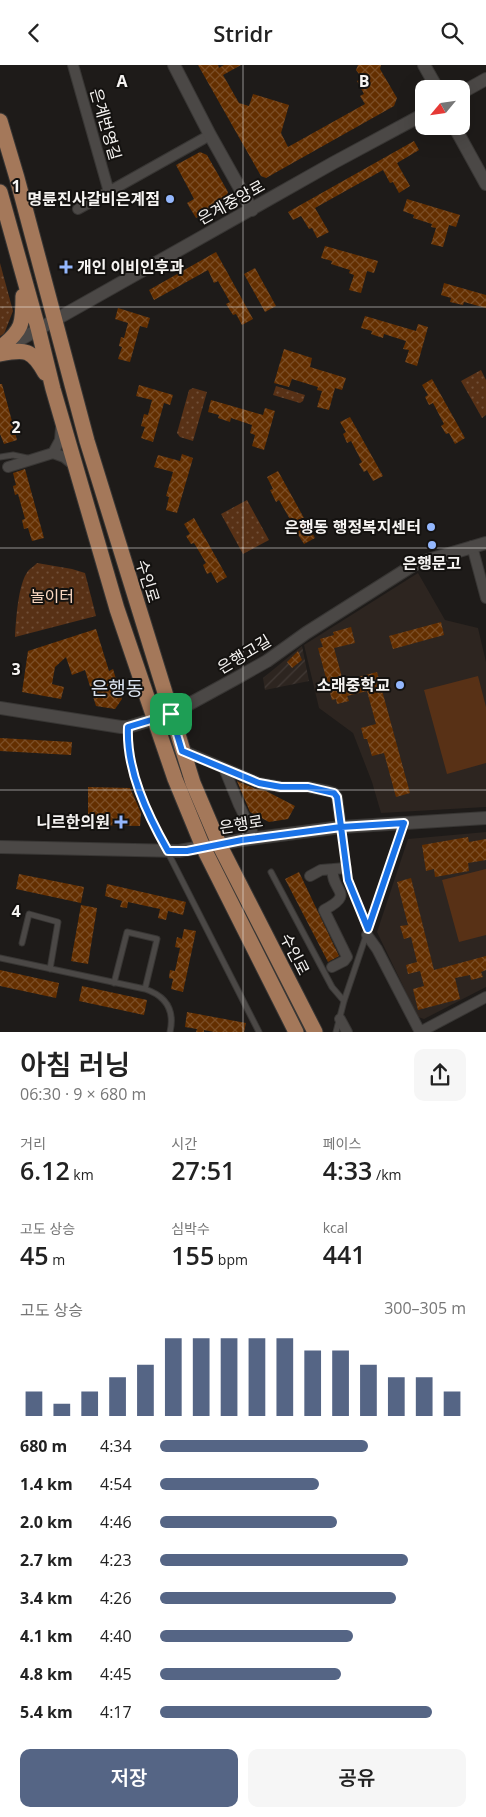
<!DOCTYPE html>
<html lang="ko">
<meta charset="utf-8">
<style>
:root{--surface:#fff;--page:#f6f6f6;--text:#222;--muted:#767676;--accent:#556585}
body{margin:0;font-family:"Open Sans","Noto Sans KR",sans-serif;background:var(--page);color:var(--text);height:100vh;display:flex;flex-direction:column;font-size:19px;white-space:nowrap}
*{box-sizing:border-box;margin:0}
p{font-size:16px;color:var(--muted)}
.icon{flex:none;width:28px;height:28px;fill:none;stroke:currentColor;stroke-width:2;stroke-linecap:round;stroke-linejoin:round}
.map{position:relative;height:967px;overflow:hidden}
.sheet{display:flex;flex-direction:column;background:var(--surface);flex:1}
.sheet>*{flex:none}
.needle{width:32px;rotate:241deg}
.tools{position:absolute;left:415px;top:15px;display:grid;gap:10px}
.tools a{display:grid;place-items:center;width:55px;height:55px;border-radius:10px;background:var(--surface);box-shadow:0 5px 20px #0002;font-size:25px}
.pin{position:absolute;display:grid;place-items:center;width:42px;height:42px;color:#fff;margin:-21px;border-radius:10px;box-shadow:0 2px 8px #0006}
.round{display:grid;place-items:center;flex:none;width:52px;height:52px;border-radius:10px;background:var(--page)}
.head{display:flex;align-items:center;justify-content:space-between;height:85px;padding:0 20px}
h1{font-size:28px;font-weight:600;line-height:38px}
.stats{display:grid;grid-template-columns:repeat(3,1fr);gap:8px;height:85px;padding:5px 20px}
.stats div{display:grid;align-content:center}
.stats b{font-size:25px;font-weight:600}
.stats small{font-size:14px;font-weight:400}
.stats p{font-size:14px}
.chart{height:140px;padding:10px 20px}
.chart p{display:flex;justify-content:space-between}
.chart svg{width:100%;height:90px;margin-top:5px;stroke:var(--accent);stroke-width:6}
.action{display:flex;gap:10px;margin-top:auto;padding:10px 20px}
.action a{flex:1;height:58px;border-radius:10px;background:var(--accent);color:#fff;font-size:20px;font-weight:600;line-height:58px;text-align:center}
.action a+a{background:var(--page);color:var(--text)}
ul{padding:0 20px;list-style:none;font-size:16px}
li{display:grid;grid-template-columns:80px 60px 1fr;align-items:center;height:38px}
li i{height:12px;border-radius:6px;background:var(--accent)}
header{display:flex;justify-content:space-between;align-items:center;height:65px;padding:0 20px;background:var(--surface);font-size:22px;font-weight:600}
.map>svg:first-child{display:block}
.built{fill:#2d2520}
.industrial{fill:url(#industrial-furrows)}
.green{fill:#583116}
.park{fill:url(#park-dots)}
.building{fill:url(#building-cross-hatch)}
.lines{fill:none;stroke-linecap:round;stroke-linejoin:round}
.service-casing{stroke:#383634;stroke-width:7}
.minor-casing{stroke:#383634;stroke-width:12}
.tertiary-casing{stroke:#383634;stroke-width:14}
.primary-casing{stroke:#383634;stroke-width:17}
.service{stroke:#4b4846;stroke-width:5}
.minor{stroke:#4b4846;stroke-width:10}
.tertiary{stroke:#4b4846;stroke-width:12}
.primary{stroke:#a4785a;stroke-width:15}
.route-casing{stroke:#fff;stroke-width:10}
.route{stroke:#1a73e8;stroke-width:6}
.grid{fill:none;stroke:#f6f4f2;stroke-width:1;stroke-opacity:0.55}
.poi-dot{fill:#94b7fd;stroke:#141210;stroke-width:2}
.labels{text-anchor:middle;stroke-width:4;stroke-linejoin:round;paint-order:stroke}
.street-label{font-size:16px;fill:#f6f4f2;stroke:#141210}
.poi-label{font-size:16px;font-weight:bold;fill:#f6f4f2;stroke:#141210;text-anchor:end}
.park-label{font-size:16px;fill:#fad7c1;stroke:#141210}
.quarter-label{font-size:19px;fill:#dde5f2;stroke:#141210}
.grid-label{font-size:16px;text-anchor:middle;font-weight:bold;fill:#f6f4f2;stroke:#141210;stroke-width:4;stroke-linejoin:round;paint-order:stroke}
</style>
<header><svg class="icon" aria-label="back" viewBox="0 0 24 24"><path d="M15 5l-7 7 7 7"/></svg>Stridr<svg class="icon" aria-label="search" viewBox="0 0 24 24"><circle cx="10" cy="10" r="6"/><path d="M15 15l6 6"/></svg></header>
<div class="map">
<svg width="486" height="967" viewBox="0 0 486 967">
<defs>
<pattern id="industrial-furrows" width="10" height="10" patternUnits="userSpaceOnUse" patternTransform="scale(1.25)"><rect width="10" height="10" fill="#2d2520"/><path d="M-1 1l2-2M0 10L10 0M9 11l2-2" fill="none" stroke="#423a36"/></pattern>
<pattern id="park-dots" width="8" height="8" patternUnits="userSpaceOnUse" patternTransform="scale(1.25)"><rect width="8" height="8" fill="#583116"/><path d="M2 2h.1M6 6h.1" fill="none" stroke="#714f38" stroke-width="1.8" stroke-linecap="round"/></pattern>
<pattern id="building-cross-hatch" width="8" height="8" patternUnits="userSpaceOnUse" patternTransform="scale(1.25)"><rect width="8" height="8" fill="#642f00"/><path d="M0 0l8 8M0 8l8-8" fill="none" stroke="#7b4e26"/></pattern>
</defs>
<rect width="100%" height="100%" fill="#1e1b19"/>
<!-- built -->
<path class="built" d="M418 508 445 555 478 563 486 597V742L381 748 372 717 353 668 319 643 304 580Z
M486 767V922L424 954 418 952 377 867 408 774Z"/>
<!-- industrial -->
<path class="industrial" d="M302 581 309 616 265 625 263 613Z"/>
<!-- green -->
<path class="green" d="M478 611 486 642V698L447 709 424 625Z
M486 804V870L459 877 442 815Z"/>
<!-- park -->
<path class="park" d="M0 198 13 246 4 269 0 271Z
M481 305 486 315V350L482 353 461 316Z
M276 321 305 330 303 336 300 338 273 330Z
M193 323 207 327 193 376 180 372 177 368 189 325Z
M247 435 269 475 243 489 221 449Z
M37 498 72 504 85 508 96 551 15 572C16 555 18 519 28 506 30 503 35 501 37 498Z"/>
<!-- building -->
<path class="building" d="M198 0H218L219 3 224 0H241L223 10 239 38 249 41 253 29 289 40 281 68 288 82 365 39 360 31 364 29 357 16 362 13 356 5 358 0H381L380 4 397 33 394 41 266 113 261 111Z
M414 76 419 85 397 98 410 121 399 128 393 117 390 118 383 105 315 143 329 167 317 173 312 163 309 164 301 151 293 155 288 147Z
M200 87 207 90 228 127 224 137 196 153 187 138 194 134 176 100Z
M407 134 460 150 456 162 449 160 443 182 431 179 436 163 431 162 432 159 413 153 414 150 403 146Z
M325 181 378 196 374 208 367 206 361 228 349 225 354 210 349 208 350 205 331 199 332 196 321 193Z
M216 187 253 254 242 260 236 249 233 250 226 239 230 237 218 216 214 218 208 205 154 235 149 225Z
M255 203 276 241 265 247 244 209Z
M444 218 486 230V243L464 237 463 240 450 237 451 233 441 230Z
M118 243 150 253 147 263 140 261 130 297 118 294 122 282 119 281 121 272 124 273 128 258 115 254Z
M365 251 416 266 418 259 428 262 417 301 405 297 409 285 403 284 406 276 384 269 383 273 371 269 372 266 361 263Z
M284 284 312 293 310 302 346 313 342 325 335 323 329 345 317 342 322 326 317 325 318 322 292 314 289 322 274 318Z
M432 314 465 373 455 379 449 368 446 369 441 361 444 359 433 338 429 340 425 332 428 330 422 320Z
M0 319H2L17 375 4 379 0 369Z
M139 320 173 330 170 340 164 338 153 377 141 373 145 362 141 361 144 349 148 350 152 335 136 331Z
M211 335 263 350 265 343 275 346 264 385 252 381 255 370 250 368 252 360 231 353 230 357 218 353 219 350 208 347Z
M350 352 383 411 373 416 367 405 364 407 359 399 362 397 351 376 347 378 343 369 346 367 340 357Z
M182 389 193 393 177 448 166 445 169 432 166 431 173 407 154 402 158 390 180 396Z
M25 404 44 473 32 476 28 463 24 464 22 455 25 454 18 429 15 430 13 421 16 420 13 408Z
M278 406 315 473 304 479 297 468 294 470 288 458 291 456 279 435 276 437 270 425 273 424 267 412Z
M194 453 227 512 217 518 211 507 207 509 203 500 206 498 194 478 191 479 186 471 190 469 184 459Z
M441 557 444 570 393 584 389 571Z
M351 562 355 578 334 583 343 616 377 607 410 728 396 732 384 688 372 691 367 674H364L361 663 376 659 367 626 347 631 349 636 337 639 336 634 332 635 318 583 323 582 320 574 334 570 333 567Z
M96 564 109 606 113 604 122 634 115 644 96 641 85 605 72 610 66 592 55 602 52 619 64 622 61 634 22 627 28 586Z
M298 586 302 595 292 603 287 597Z
M0 673 72 677 71 690 0 686Z
M237 716 256 724 266 726 295 741 288 754 269 757 250 747Z
M88 722 130 723 141 748 140 761 88 760Z
M468 772 469 777 486 774V795L468 798 469 806 435 812 434 804 426 806 422 780Z
M299 807 339 891 328 897 285 814Z
M19 809 84 822 81 838 16 824Z
M411 813 434 905 486 891V905L481 907 483 912 471 915 470 910 455 913 460 934 418 945 413 924 424 921 420 906 408 909 406 900 417 897 411 872 404 874 400 861 408 860 397 817Z
M107 819 186 837 183 850 168 846 166 855 158 853 160 844 128 837 127 843 120 842 122 836 105 831Z
M81 840 97 843 88 899 71 896Z
M184 864 196 866 183 927 171 924 173 914 169 913 170 905 175 906 180 883 175 882 177 872 182 874Z
M0 905 59 918 56 933 0 921Z
M82 921 147 935 144 950 79 936Z
M187 947 246 958 244 967H214L204 965V967H196L197 964 185 962Z"/>
<g class="lines">
<!-- service casing -->
<g class="service-casing">
<path id="service" d="M0 392 13 390 27 393
M128 662C126 699 143 733 157 766L259 967
M341 762 348 815 368 864
M271 807 332 922 344 936
M22 878 29 849 58 857 50 904
M0 893 145 924C166 931 175 945 170 967
M114 918 127 867 157 874 145 924
M336 967 344 936 404 758"/>
</g>
<!-- minor casing -->
<g class="minor-casing">
<path id="minor" d="M73 0 109 127
M78 144 210 70
M53 388 60 375 61 363
M8 402 53 388 64 392 75 401
M472 481 486 533
M182 685 259 718 281 722H308L328 726 334 728 337 732 341 762
M224 703 239 740 255 773
M310 811 321 805 346 803
M367 870 377 884 420 967 486 932
M332 902 344 896 347 892 324 845C357 828 330 826 333 804
M340 954 347 967"/>
</g>
<!-- tertiary casing -->
<g class="tertiary-casing">
<path id="tertiary" d="M174 0 210 70 252 145
M424 0 437 23
M461 28 486 14
M454 61 486 119
M7 282 333 98 424 49
M0 643 121 662H128L171 649 235 614 267 596 306 568 415 499 486 478
M0 782 179 786 242 775 341 762 486 753"/>
</g>
<!-- primary casing -->
<g class="primary-casing">
<path id="primary" d="M0 56 17 113 87 376 193 718 219 779 315 967
M0 127 38 263 53 324 117 544 175 714 203 782 296 967
M0 283C23 265 23 258 23 231
M0 289C25 284 32 284 45 308"/>
</g>
<!-- service -->
<use href="#service" class="service"/>
<!-- minor -->
<use href="#minor" class="minor"/>
<!-- tertiary -->
<use href="#tertiary" class="tertiary"/>
<!-- primary -->
<use href="#primary" class="primary"/>
</g>
<g class="lines">
<!-- route casing -->
<g class="route-casing">
<path id="route" d="M171 649 128 662C126 705 147 749 168 786H187L242 775 341 762 348 815 368 864 404 758 341 762 337 732 334 728 308 722H281L259 718 182 686 171 649"/>
</g>
<!-- route -->
<use href="#route" class="route"/>
</g>
<!-- grid -->
<path class="grid" d="M243 0V967M0 242H486M0 483H486M0 725H486"/>
<!-- markers -->
<g class="poi-dot">
<circle cx="170" cy="134" r="5"/>
<path d="M63.5 194.5h5v5h5v5h-5v5h-5v-5h-5v-5h5z"/>
<circle cx="431" cy="462" r="5"/>
<circle cx="432" cy="480" r="5"/>
<circle cx="400" cy="620" r="5"/>
<path d="M118.5 749.5h5v5h5v5h-5v5h-5v-5h-5v-5h5z"/>
</g>
<g class="labels">
<!-- street labels -->
<g class="street-label">
<text transform="translate(106 59) rotate(74)" y="6">은계번영길</text>
<text transform="translate(231 137) rotate(-29)" y="6">은계중앙로</text>
<text transform="translate(148 516) rotate(73)" y="6">수인로</text>
<text transform="translate(244 589) rotate(-31)" y="6">은행고길</text>
<text transform="translate(241 759) rotate(-9)" y="6">은행로</text>
<text transform="translate(295 889) rotate(63)" y="6">수인로</text>
</g>
<!-- poi labels -->
<g class="poi-label">
<text x="160" y="140">명륜진사갈비은계점</text>
<text x="77" y="208" text-anchor="start">개인 이비인후과</text>
<text x="421" y="468">은행동 행정복지센터</text>
<text x="432" y="504" text-anchor="middle">은행문고</text>
<text x="390" y="626">소래중학교</text>
<text x="110" y="763">니르한의원</text>
</g>
<!-- park labels -->
<g class="park-label">
<text x="52" y="537">놀이터</text>
</g>
<!-- quarter labels -->
<g class="quarter-label">
<text x="117" y="630">은행동</text>
</g>
</g>
<g class="grid-label">
<text x="122" y="22">A</text>
<text x="364" y="22">B</text>
<text x="16" y="127">1</text>
<text x="16" y="368">2</text>
<text x="16" y="610">3</text>
<text x="16" y="852">4</text>
</g>
</svg>
<div class="tools">
<a><svg class="needle" viewBox="-14 -14 28 28"><path d="M0-13l5 13h-10z" fill="#e53935"/><path d="M0 13l5-13h-10z" fill="#767676"/></svg></a>
</div>
<div class="pin" style="left:171px;top:649px;background:#1e9e55"><svg class="icon" aria-label="arrive" viewBox="0 0 24 24"><path d="M6 21V4h12l-3 4 3 4H6"/></svg></div>
</div>
<section class="sheet">
<div class="head"><div><h1>아침 러닝</h1><p>06:30 · 9 × 680 m</p></div><a class="round"><svg class="icon" aria-label="share" viewBox="0 0 24 24"><path d="M12 15V3M7 8l5-5 5 5M5 13v7h14v-7"/></svg></a></div>
<div class="stats">
<div><p>거리</p><b>6.12<small> km</small></b></div>
<div><p>시간</p><b>27:51</b></div>
<div><p>페이스</p><b>4:33<small> /km</small></b></div>
</div>
<div class="stats">
<div><p>고도 상승</p><b>45<small> m</small></b></div>
<div><p>심박수</p><b>155<small> bpm</small></b></div>
<div><p>kcal</p><b>441</b></div>
</div>
<div class="chart"><p><span>고도 상승</span>300–305 m</p>
<svg viewBox="0 0 160 44" preserveAspectRatio="none"><path d="M5 44V32M15 44V38M25 44V32M35 44V25M45 44V19M55 44V6M65 44V6M75 44V6M85 44V6M95 44V6M105 44V12M115 44V12M125 44V19M135 44V25M145 44V25M155 44V32"/></svg>
</div>
<ul>
<li><b>680 m</b>4:34<i style="width:68%"></i></li>
<li><b>1.4 km</b>4:54<i style="width:52%"></i></li>
<li><b>2.0 km</b>4:46<i style="width:58%"></i></li>
<li><b>2.7 km</b>4:23<i style="width:81%"></i></li>
<li><b>3.4 km</b>4:26<i style="width:77%"></i></li>
<li><b>4.1 km</b>4:40<i style="width:63%"></i></li>
<li><b>4.8 km</b>4:45<i style="width:59%"></i></li>
<li><b>5.4 km</b>4:17<i style="width:89%"></i></li>
</ul>
<div class="action"><a>저장</a><a>공유</a></div>
</section>
